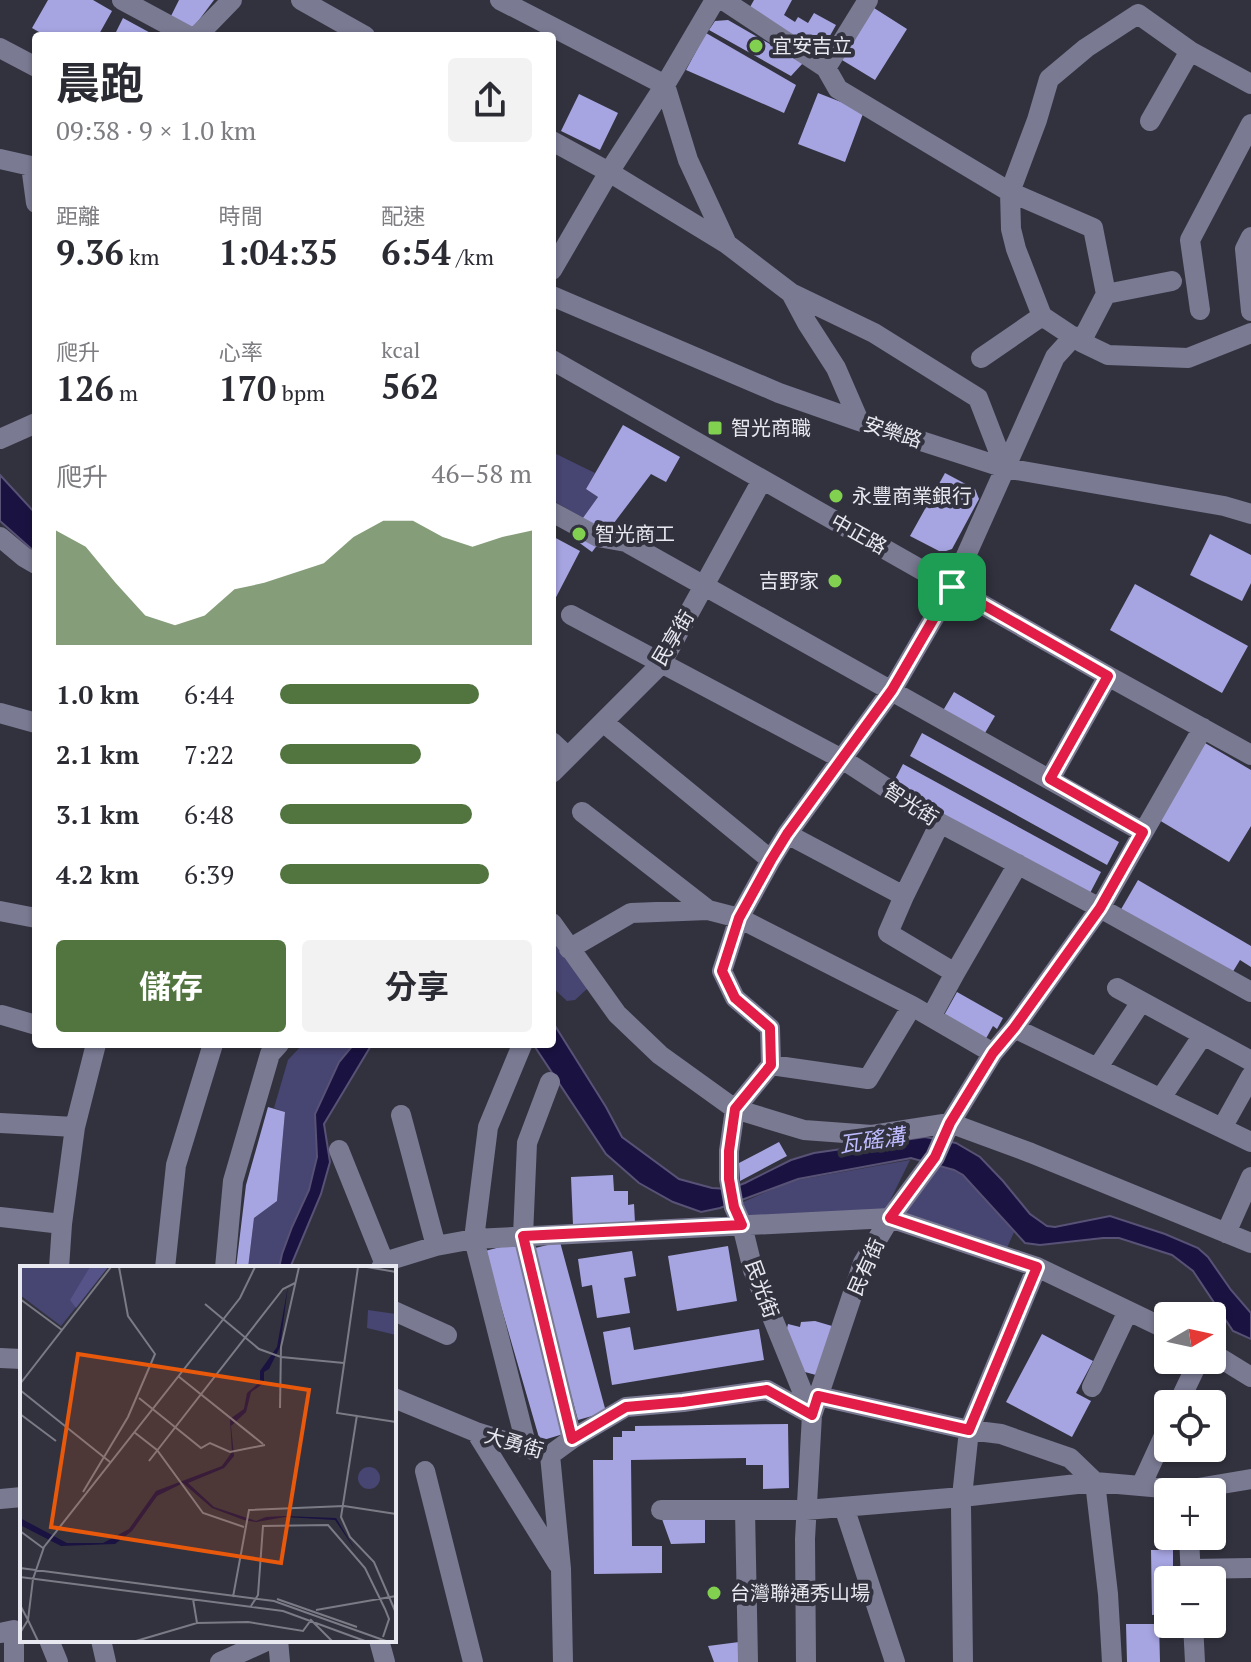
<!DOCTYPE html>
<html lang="zh-TW">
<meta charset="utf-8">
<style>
:root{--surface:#fff;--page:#f2f2f3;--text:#2b2b33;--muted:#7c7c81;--accent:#527540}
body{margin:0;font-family:"PT Serif","Noto Sans TC",serif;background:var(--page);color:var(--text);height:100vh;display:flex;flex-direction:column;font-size:30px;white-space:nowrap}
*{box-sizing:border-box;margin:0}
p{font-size:26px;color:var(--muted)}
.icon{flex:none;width:44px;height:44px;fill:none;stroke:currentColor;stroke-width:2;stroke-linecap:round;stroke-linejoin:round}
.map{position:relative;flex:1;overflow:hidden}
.details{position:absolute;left:32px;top:32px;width:524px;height:1016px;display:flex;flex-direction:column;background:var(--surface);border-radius:8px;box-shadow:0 2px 6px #0004}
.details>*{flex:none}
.needle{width:52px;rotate:81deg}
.controls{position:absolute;left:1154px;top:1302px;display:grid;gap:16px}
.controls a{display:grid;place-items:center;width:72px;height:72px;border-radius:8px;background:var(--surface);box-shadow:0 2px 6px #0004;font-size:40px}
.pin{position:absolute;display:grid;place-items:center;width:68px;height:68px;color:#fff;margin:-34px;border-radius:16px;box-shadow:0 4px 12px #0006}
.round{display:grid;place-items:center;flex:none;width:84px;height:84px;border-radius:8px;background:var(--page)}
.head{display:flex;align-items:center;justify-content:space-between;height:136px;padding:0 24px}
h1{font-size:44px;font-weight:700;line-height:60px}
.stats{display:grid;grid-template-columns:repeat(3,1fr);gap:12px;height:136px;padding:8px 24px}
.stats div{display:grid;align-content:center}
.stats b{font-size:34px;font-weight:700}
.stats small{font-size:22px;font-weight:400}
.stats p{font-size:22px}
.chart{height:224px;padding:16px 24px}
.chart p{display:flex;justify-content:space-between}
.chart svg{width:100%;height:144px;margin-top:8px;fill:var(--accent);opacity:.7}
.primary-button{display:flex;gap:16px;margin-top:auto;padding:16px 24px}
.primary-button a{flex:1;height:92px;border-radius:8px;background:var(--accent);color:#fff;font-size:32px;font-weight:700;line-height:92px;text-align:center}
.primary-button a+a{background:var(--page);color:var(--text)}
ul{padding:0 24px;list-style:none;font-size:26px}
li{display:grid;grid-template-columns:128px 96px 1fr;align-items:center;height:60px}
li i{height:20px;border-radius:10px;background:var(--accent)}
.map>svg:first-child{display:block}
.green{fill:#474571}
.water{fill:#1a1241;stroke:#585276;stroke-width:2}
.building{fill:#a7a5e1}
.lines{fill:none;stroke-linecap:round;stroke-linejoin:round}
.minor{stroke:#7a7a93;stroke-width:20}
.route-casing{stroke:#fff;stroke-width:16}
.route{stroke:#e11d48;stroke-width:10}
.poi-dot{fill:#82d050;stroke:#32323f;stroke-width:3}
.labels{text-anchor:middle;stroke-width:8;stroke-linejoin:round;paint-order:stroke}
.poi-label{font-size:20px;fill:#e8e8f0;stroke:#32323f;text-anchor:start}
.street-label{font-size:20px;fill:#e8e8f0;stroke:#32323f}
.water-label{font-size:22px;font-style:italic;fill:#bebcff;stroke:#32323f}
.inset-road{fill:none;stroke:#7b7b86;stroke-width:2}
.view{fill:#e8590c;fill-opacity:0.15;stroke:#e8590c;stroke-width:4}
.inset-edge{fill:none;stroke:#e8e8f0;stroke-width:4}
</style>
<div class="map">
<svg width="1251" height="1662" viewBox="0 0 1251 1662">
<rect width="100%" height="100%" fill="#32323f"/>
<!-- green -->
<path class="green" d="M552 452 595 473 586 489 598 497 583 518 552 500Z
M552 940 588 988 575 1000 567 1001 552 987Z
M303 1044H348L351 1047 339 1062 315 1114 317 1157 309 1190 292 1227 282 1254 279 1268H248L254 1218 277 1201 285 1112 274 1108 288 1060Z
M934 1152 990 1187 1019 1221 1006 1250 894 1214Z
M910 1160 884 1213 747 1219 743 1202 792 1181Z"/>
<!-- water -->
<path class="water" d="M0 475 36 514V553L0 521Z
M552 1021 606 1107 622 1137 679 1179 712 1188 729 1189 745 1183 791 1160 814 1153 925 1137 956 1143 980 1157 1003 1181 1030 1214 1047 1226 1055 1227 1110 1216 1165 1234 1198 1248 1208 1257 1231 1290 1251 1313V1339L1233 1331 1193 1271 1172 1255 1119 1238H1103L1040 1245 1025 1243 963 1175 954 1170 911 1158 798 1179 720 1208 701 1212 673 1202 639 1183 606 1154 533 1044H552Z
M354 1044H372L324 1124 330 1162 321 1194 290 1268H279L282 1254 292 1227 309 1190 317 1157 315 1114 339 1062Z"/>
<!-- building -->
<path class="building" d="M48 0H93L112 11 98 36H46L32 28Z
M179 0H214L190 32 169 20Z
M754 0H792L784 15 795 22 798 17 808 23 814 13 836 25 818 57 741 23Z
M874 8 907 29 875 80 842 60Z
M123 18 156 36H114Z
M728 20 803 63 791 76 709 30 715 21Z
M706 33 796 85 784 113 686 70Z
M818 93 864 111 845 162 798 144Z
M579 94 618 113 600 150 561 131Z
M623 425 680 457 666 482 651 474 592 552 570 536 598 497 586 489Z
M945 473 975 489 979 499 952 549 946 551H939L910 536Z
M1210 534 1251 555V583L1242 601 1190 575Z
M552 536 580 551 552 605Z
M1135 584 1248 646 1222 693 1110 630Z
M954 692 995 716 982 738 941 714Z
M922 733 1119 842 1107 865 910 756Z
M1205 743 1251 770V826L1229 862 1159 820Z
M903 764 1101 872 1089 895 891 787Z
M1138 880 1251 946V967L1240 960 1226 983 1116 918Z
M957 992 1003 1018 997 1029 993 1026 984 1042 942 1019Z
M268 1107 285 1112 277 1201 254 1218 248 1268H236L246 1185Z
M779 1142 787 1156 740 1181 739 1163Z
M613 1175 614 1191H628V1205L634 1204 635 1223 573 1225 571 1177Z
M560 1242 606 1412 578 1420 531 1249Z
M516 1243 570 1432 540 1441 485 1251Z
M728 1246 737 1301 677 1311 668 1256Z
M632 1251 636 1276 624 1278 630 1313 597 1318 592 1285 582 1287 578 1259Z
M815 1321 832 1326 816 1375 790 1368 782 1350 788 1324 800 1327 801 1322Z
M630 1327 634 1350 759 1329 764 1360 612 1385 603 1332Z
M1042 1334 1093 1361 1076 1393 1091 1401 1072 1437 1006 1402Z
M788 1424 789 1488 763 1489V1465H746V1458L631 1460 632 1546H662V1573L594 1574 593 1460H613V1437H622V1431H635V1426Z
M662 1519H705V1543L671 1544Z
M1151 1550H1173V1580H1168V1614L1152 1615Z
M1126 1624H1159L1160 1662H1127Z
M739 1642V1662H714L708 1646Z"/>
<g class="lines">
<!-- minor -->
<path class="minor" d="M122 0 189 36
M301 0 365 36
M500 0 665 85 688 160 727 244
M723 0 826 68 838 89 1010 192 1093 228 1106 294 1081 342
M1138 14 1086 48 1049 79 1037 120 1010 192 1011 229 1016 249 1042 316 1081 342 1108 355 1188 358 1251 333
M1138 14 1190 51 1251 84
M197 36 232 0
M0 48 36 67
M826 68 868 0
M1150 121 1190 51
M552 141 609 172 727 244 791 293 874 333 978 398 1005 468
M0 159 31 166 36 203
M1251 237 1245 249 1251 311
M552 270 609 172 665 85 715 0
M791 293 807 323 836 368 859 421
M1106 294 1172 281
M552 296 779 393 859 421 1005 468 1224 506 1251 514
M1200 310 1190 240 1251 124
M981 358 1042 316
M552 360 1108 676 1251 755
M0 439 36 423
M552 512 598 537 626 542 1143 832
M0 537 24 557 36 564
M571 615 842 759 940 823 1100 908 1251 992
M0 713 36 723
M603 722 771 860
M552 742 568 757
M552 773 661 664 762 480
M1050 779 1108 676
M582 812 708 910
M787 834 904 896 940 823
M904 896 888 933 955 973 1018 864
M0 911 36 918
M552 923 617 1014 660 1055 735 1109 804 1130 872 1135 950 1123 1031 1153 1251 1243
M569 949 631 913 708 910 739 918 912 1006 993 1053
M1117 988 1251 1061
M2 1015 36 1025
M931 1017 955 973
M1014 1028 1251 1142
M522 1045 488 1127 474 1239 527 1448
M771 1065 868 1079 912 1006
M1098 1067 1141 1002
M550 1082 527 1143 523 1236 572 1439
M1161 1098 1203 1035
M401 1115 436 1246
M0 1123 75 1127
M1222 1128 1251 1076
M339 1150 384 1262
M0 1217 62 1224
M1226 1233 1251 1177
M59 1268 62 1224 75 1127 96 1044
M165 1268 176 1165 213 1044
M225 1268 233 1181 270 1054 279 1044
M381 1268 384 1262 436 1246 474 1239 890 1218 1037 1267 1168 1330
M394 1311 447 1335
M1212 1353 1251 1377
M0 1358 22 1359
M1092 1387 1128 1311
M818 1396 969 1430 1001 1434 1070 1458 1095 1482
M394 1398 476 1432 536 1451
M1178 1404 1199 1360
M812 1415 753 1270 742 1225 734 1207 729 1179V1151L735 1109 771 1065 770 1028 735 998 722 971 739 918 771 860 787 834 892 690 952 587 1055 357 1074 336
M476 1432 558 1564
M550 1455 572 1439 626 1407 683 1402 767 1390 812 1415
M550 1455 561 1569 563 1662
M425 1471 473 1662
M1095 1482 1108 1594 1112 1662
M1141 1486 1168 1427
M0 1499 22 1497
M844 1507 895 1662
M661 1510H806L962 1497 1095 1482 1186 1490 1251 1479
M745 1510 748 1662
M1189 1536 1191 1580
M1190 1569 1251 1568
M1193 1624 1195 1662
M0 1633 14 1630V1662
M49 1640 58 1662
M101 1640 106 1662
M278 1640 280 1662
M379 1640 385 1662
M220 1662 269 1640
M806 1662 805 1539 812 1415 863 1263 890 1218 935 1157 950 1123 993 1053 1014 1028 1100 908 1203 728
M963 1662 961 1506 969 1430 1037 1267"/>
</g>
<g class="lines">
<!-- route casing -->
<g class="route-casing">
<path id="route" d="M952 587 1108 676 1050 779 1143 832 1100 908 1014 1028 993 1053 950 1123 935 1157 890 1218 1037 1267 969 1430 818 1396 812 1415 767 1390 683 1402 626 1407 572 1439 523 1236 742 1225 734 1207 729 1179V1151L735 1109 771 1065 770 1028 735 998 722 971 739 918 771 860 787 834 892 690Z"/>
</g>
<!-- route -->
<use href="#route" class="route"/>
</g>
<!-- markers -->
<g class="poi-dot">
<circle cx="756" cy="46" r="8"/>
<rect x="707" y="420" width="16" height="16" rx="4"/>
<circle cx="836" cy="496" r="8"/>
<circle cx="579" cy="534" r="8"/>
<circle cx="835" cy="581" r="8"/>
<circle cx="714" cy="1593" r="8"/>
</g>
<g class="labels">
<!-- poi labels -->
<g class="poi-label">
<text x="772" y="53">宜安吉立</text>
<text x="731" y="435">智光商職</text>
<text x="852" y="503">永豐商業銀行</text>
<text x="595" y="541">智光商工</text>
<text x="819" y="588" text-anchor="end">吉野家</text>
<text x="730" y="1600">台灣聯通秀山場</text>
</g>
<!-- street labels -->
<g class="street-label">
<text transform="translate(893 432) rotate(18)" y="7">安樂路</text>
<text transform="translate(859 534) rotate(29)" y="7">中正路</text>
<text transform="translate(673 638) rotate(-59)" y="7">民享街</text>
<text transform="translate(911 804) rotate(33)" y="7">智光街</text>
<text transform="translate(866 1267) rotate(-66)" y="7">民有街</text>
<text transform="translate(762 1289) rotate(70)" y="7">民光街</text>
<text transform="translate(514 1443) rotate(16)" y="7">大勇街</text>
</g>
<!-- water labels -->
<g class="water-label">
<text transform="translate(872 1140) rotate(-8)" y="8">瓦磘溝</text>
</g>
</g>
<!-- overview -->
<g transform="translate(20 1266)">
<rect width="376" height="376" fill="#32323f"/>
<path d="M0 1H88L41 60 0 29ZM348 44 376 48V69L347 62ZM338 212a11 11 0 1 1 22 0a11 11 0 1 1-22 0Z" fill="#474571"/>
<path d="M70 1H88L56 42 50 34Z" fill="#565389"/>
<path d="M268 20 260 81 249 103 244 106V117L231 126 226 146 211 160 214 190 204 202 168 217 194 241 236 255 246 251 264 250 316 252 336 285 315 254 265 251 236 256 224 254 192 242 163 217 137 230 112 265 95 278 41 280 0 259V252L47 277H83L109 263 136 225 202 200 212 186 210 153 224 143 227 127 240 116V105L257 81Z" fill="#1a1241"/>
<path class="inset-road" d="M338 1 317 147 376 156M347 1 376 6M0 33 42 64M185 38 239 83 261 91 324 97M158 110 243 178M0 118 91 1M0 124 90 196M119 132 181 182 190 177 210 186 245 179M260 142 261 81 279 1M0 148 36 175M337 149 321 251 330 271 354 296 376 347M114 166 137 184 183 247 224 261M129 195 263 23 275 17M63 226 108 151 135 88 108 50 99 1M0 265 23 282M0 302 254 335 366 375M0 311 263 345 345 375M13 313 24 281 220 32 235 1M13 313 8 354 18 375M213 331 229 244 324 240 376 248M173 333 177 357M257 333 337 361M0 339 8 354 0 367M231 340 238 329 243 260 308 259 345 302 365 343 369 353 363 371M296 344 376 330M116 375 177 357 228 356 283 365 291 354 312 375"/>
<path class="view" d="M58 88 289 124 261 297 31 261Z"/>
<rect width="376" height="376" class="inset-edge"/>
</g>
</svg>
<div class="controls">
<a><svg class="needle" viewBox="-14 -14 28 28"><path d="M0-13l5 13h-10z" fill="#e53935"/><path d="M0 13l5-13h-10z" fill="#7c7c81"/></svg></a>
<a><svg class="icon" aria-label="locate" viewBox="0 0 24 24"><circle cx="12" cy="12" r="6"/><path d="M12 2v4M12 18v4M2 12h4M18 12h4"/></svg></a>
<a>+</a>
<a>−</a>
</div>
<div class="pin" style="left:952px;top:587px;background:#1e9e55"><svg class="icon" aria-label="arrive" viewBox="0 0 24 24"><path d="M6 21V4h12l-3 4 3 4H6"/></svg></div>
<section class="details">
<div class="head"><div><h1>晨跑</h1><p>09:38 · 9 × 1.0 km</p></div><a class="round"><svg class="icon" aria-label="share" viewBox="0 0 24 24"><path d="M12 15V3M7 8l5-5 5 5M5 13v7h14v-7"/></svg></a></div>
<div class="stats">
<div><p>距離</p><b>9.36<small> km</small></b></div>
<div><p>時間</p><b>1:04:35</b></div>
<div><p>配速</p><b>6:54<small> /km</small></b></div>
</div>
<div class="stats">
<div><p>爬升</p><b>126<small> m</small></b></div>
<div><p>心率</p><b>170<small> bpm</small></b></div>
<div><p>kcal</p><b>562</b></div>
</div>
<div class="chart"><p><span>爬升</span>46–58 m</p>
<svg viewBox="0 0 160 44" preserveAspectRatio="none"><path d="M0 44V9L10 14L20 25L30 35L40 38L50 35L60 27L70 25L80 22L90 19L100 11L110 6L120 6L130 11L140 14L150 11L160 9V44z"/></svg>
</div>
<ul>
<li><b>1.0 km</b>6:44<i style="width:79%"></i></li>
<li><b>2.1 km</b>7:22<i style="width:56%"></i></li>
<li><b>3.1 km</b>6:48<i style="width:76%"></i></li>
<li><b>4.2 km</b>6:39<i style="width:83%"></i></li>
</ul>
<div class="primary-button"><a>儲存</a><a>分享</a></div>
</section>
</div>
